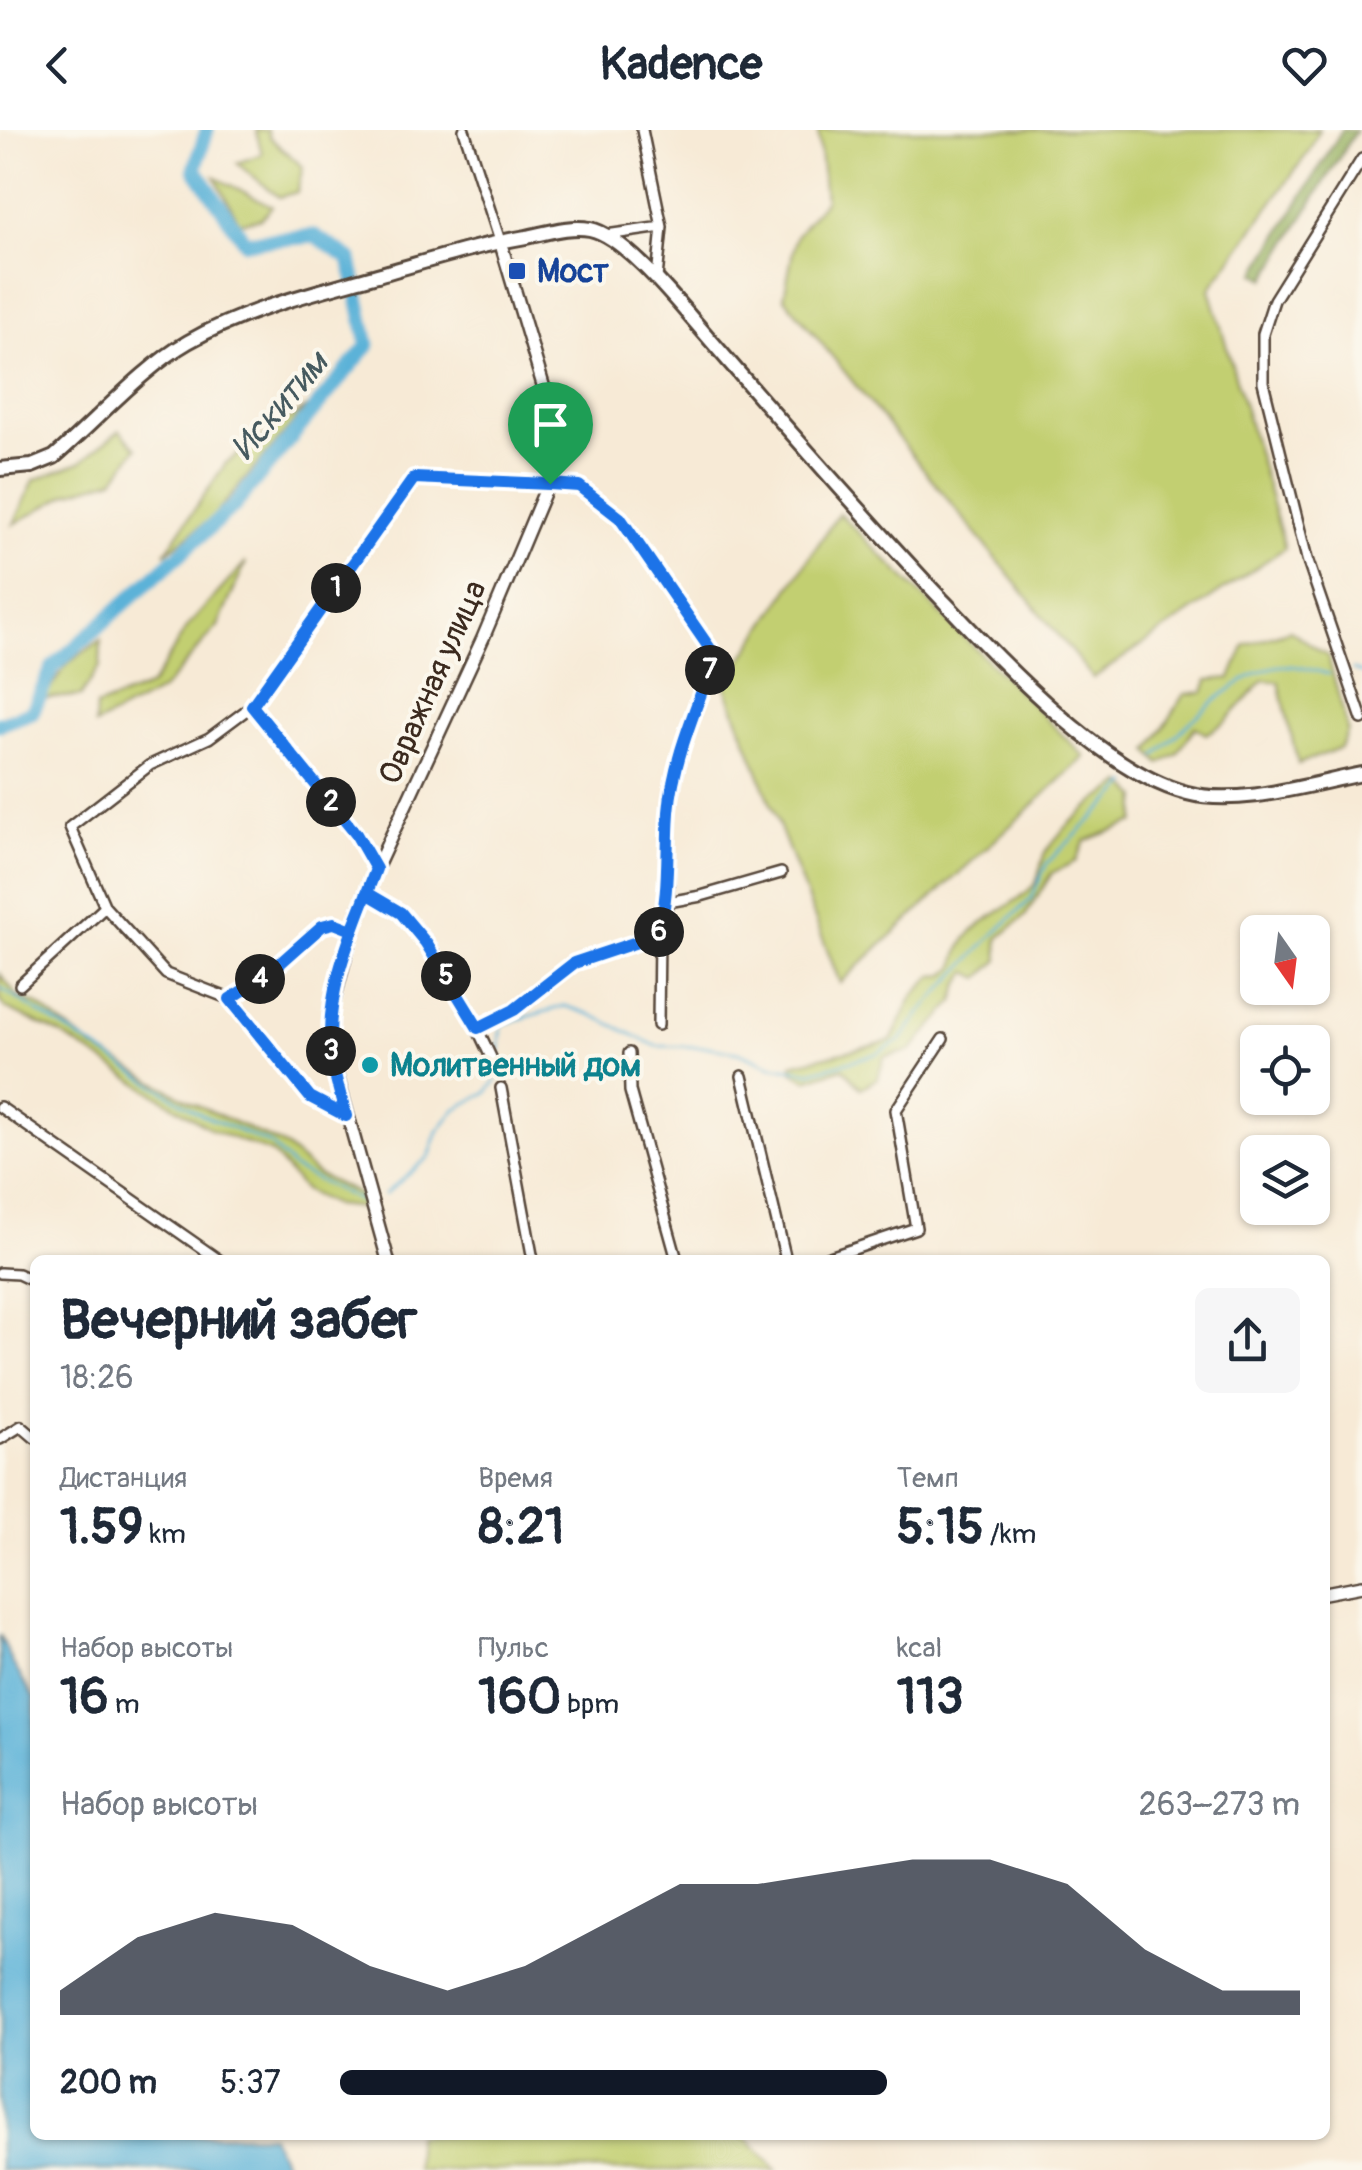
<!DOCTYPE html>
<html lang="ru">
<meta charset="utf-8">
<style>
:root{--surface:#fff;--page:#f6f6f7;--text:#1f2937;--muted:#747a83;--accent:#111827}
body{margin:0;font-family:Pangolin,sans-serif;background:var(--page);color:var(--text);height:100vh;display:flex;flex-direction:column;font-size:38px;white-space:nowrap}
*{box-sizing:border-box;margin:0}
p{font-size:32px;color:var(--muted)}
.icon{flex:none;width:55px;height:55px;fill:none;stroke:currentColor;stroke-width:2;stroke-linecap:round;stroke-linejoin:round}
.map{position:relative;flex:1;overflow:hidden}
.details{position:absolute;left:30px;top:1125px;width:1300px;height:885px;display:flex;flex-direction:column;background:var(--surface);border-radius:15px;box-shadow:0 2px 8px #0004}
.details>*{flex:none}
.needle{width:65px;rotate:166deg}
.tools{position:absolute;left:1240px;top:785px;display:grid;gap:20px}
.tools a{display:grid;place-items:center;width:90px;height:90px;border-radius:15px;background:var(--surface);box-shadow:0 2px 8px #0004;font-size:50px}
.pin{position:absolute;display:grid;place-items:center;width:85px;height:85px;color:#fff;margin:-102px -42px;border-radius:50% 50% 50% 0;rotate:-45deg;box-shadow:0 0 10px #0007}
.pin .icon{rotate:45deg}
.km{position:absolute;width:50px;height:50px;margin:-25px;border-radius:50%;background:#222;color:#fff;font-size:28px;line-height:50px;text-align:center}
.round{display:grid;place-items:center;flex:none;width:105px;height:105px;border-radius:15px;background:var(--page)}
.overview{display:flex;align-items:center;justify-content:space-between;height:170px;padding:0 30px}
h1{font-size:55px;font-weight:700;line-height:75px}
.metrics{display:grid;grid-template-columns:repeat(3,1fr);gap:15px;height:170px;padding:10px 30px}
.metrics div{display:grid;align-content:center}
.metrics b{font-size:50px;font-weight:700}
.metrics small{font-size:28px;font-weight:400}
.metrics p{font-size:28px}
.chart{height:280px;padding:20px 30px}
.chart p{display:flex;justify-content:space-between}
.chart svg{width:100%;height:180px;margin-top:10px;fill:var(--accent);opacity:.7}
ul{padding:0 30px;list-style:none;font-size:32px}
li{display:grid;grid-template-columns:160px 120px 1fr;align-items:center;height:75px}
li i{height:25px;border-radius:12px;background:var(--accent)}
header{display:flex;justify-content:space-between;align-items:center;height:130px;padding:0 30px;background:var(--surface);font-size:45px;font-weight:700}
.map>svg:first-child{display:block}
.green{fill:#c2cf71;stroke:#7e7c48;stroke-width:2.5}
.forest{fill:#99b263;stroke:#6a6e40;stroke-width:2.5}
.water{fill:#5bb2d8;stroke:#4b6e7b;stroke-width:2.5}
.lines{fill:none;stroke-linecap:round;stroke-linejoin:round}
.stream{stroke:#5bb2d8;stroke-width:2.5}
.river{stroke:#5bb2d8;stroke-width:15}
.minor-casing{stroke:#57473a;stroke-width:14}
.tertiary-casing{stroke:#57473a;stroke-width:16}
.secondary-casing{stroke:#57473a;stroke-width:18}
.minor{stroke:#fff;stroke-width:9}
.tertiary{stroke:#fff;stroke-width:11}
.secondary{stroke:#fff;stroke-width:12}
.route-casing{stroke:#fff;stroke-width:20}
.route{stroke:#1a73e8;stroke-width:12}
.transit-dot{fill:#1a4fb4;stroke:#fbf7ec;stroke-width:4}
.culture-dot{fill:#0f9aa8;stroke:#fbf7ec;stroke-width:4}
.labels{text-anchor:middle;stroke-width:8;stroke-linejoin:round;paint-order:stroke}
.transit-label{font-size:32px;font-weight:bold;fill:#164399;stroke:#fbf7ec;text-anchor:start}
.street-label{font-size:32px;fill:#3b2a1e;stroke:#fbf7ec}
.culture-label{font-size:32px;font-weight:bold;fill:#0d838f;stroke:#fbf7ec;text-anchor:start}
.water-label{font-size:35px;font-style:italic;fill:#465a5f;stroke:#fbf7ec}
</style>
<header><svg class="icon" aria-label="back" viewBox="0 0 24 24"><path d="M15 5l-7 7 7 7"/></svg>Kadence<svg class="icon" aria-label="heart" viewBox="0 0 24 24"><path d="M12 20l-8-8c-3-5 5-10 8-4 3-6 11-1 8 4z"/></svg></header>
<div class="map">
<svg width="1362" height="2040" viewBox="0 0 1362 2040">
<rect width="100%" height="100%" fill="#fbf7ec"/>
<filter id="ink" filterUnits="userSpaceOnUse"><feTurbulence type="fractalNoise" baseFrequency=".01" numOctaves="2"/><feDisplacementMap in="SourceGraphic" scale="20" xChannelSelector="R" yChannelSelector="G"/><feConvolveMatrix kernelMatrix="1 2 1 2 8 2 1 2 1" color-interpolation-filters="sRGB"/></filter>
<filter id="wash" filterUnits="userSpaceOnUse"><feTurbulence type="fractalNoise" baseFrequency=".0048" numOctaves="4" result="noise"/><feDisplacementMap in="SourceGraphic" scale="40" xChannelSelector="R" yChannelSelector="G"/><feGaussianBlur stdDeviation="2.25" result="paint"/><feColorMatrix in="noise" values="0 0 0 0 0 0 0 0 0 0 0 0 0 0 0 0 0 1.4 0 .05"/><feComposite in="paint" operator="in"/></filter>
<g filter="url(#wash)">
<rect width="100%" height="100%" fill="#f7ead6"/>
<!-- green -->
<path class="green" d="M256 0H267L269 7 303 37 297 62 279 67 237 33 262 24Z
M818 0H1319L1309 21 1210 159 1285 418 1093 548 784 167 796 106 825 70Z
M215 47 272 76 261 88 240 93Z
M307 277 212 388 165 423 226 333Z
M120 300 137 318 114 349 69 363 14 394 34 350 81 332Z
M839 383 1085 627 840 853 725 555Z
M246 432 218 496 162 560 95 595 96 577 151 556 188 496Z
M1290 500 1328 526 1348 601 1340 618 1298 634 1279 552 1264 550 1225 592 1206 604 1195 597 1177 624 1160 634 1149 621 1185 564 1204 562 1208 550 1231 548 1245 515Z
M101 510 100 536 81 566 44 568 67 534Z
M1124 653 1138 667 1135 692 1085 711 1076 731 1052 743 1025 786 998 809 999 830 980 848 968 842 959 855 954 872 910 921 884 927 878 948 861 958 843 938 807 950 792 941V934L891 911 913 866 933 846 946 845 955 837C962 789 1006 786 1034 755 1042 746 1039 730 1047 720 1067 692 1095 670 1124 653Z
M0 844 18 867 38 875 92 917 193 973 283 1015 318 1045 360 1065 364 1078 334 1075 304 1060 272 1023 212 1000 59 903 5 878 0 871Z
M416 2005H744L777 2040H416Z"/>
<!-- forest -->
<path class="forest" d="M1342 0H1356L1266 149 1256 143Z"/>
<!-- water -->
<path class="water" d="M0 1505 13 1534 35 1569V2005H271L288 2040H0Z"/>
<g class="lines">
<!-- stream -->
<path class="stream" d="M1353 540 1362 543
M1156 626C1183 598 1236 546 1274 537 1292 533 1312 540 1329 544
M0 858 202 985 270 1014 293 1038 360 1071
M385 1064 429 1027 438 1001 456 979 487 962 504 941 499 923 502 894 565 876 590 884 656 916 709 917 738 922 771 936 811 942 876 924 900 911 922 881 992 806 1031 769 1047 733 1129 653"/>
<!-- river -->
<path class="river" d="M0 594 32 582 53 537 234 376 368 215 350 129 315 106 245 112 195 39 207 0"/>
</g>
</g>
<g filter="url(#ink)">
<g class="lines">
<!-- minor casing -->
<g class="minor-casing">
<path id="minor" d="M464 0 500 111
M642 0 662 97 657 148
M1362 29 1274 170 1263 204V252L1307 429 1362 589
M606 105 662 97
M252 576 357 704 376 739
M367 763C378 769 392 775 401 783 434 810 478 898 496 938
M668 772 701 766 781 743
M20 855 105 777
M230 869 268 844 322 796 334 793 352 800
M478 898 514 881 574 833 659 805
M629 923 630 961 677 1130
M742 946 786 1130
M501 958 533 1130
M0 977 219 1130
M346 985 310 967 230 869 166 844 105 777 70 697 150 635 209 608 252 576 414 348 579 356 620 388 715 526 684 609 669 679 668 772 659 805 658 895
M821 1130 916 1098 896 980 943 909
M0 1143 18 1144 35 1152
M0 1309 21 1296 35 1308"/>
</g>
<!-- tertiary casing -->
<g class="tertiary-casing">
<path id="tertiary" d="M388 1130 331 925V882L352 800 376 739 483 508 558 330 552 285 500 111
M1325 1463 1362 1456"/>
</g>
<!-- secondary casing -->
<g class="secondary-casing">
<path id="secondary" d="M0 339 32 336 54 327C94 293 144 237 188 212 244 180 309 164 370 147 422 133 473 116 526 107 546 103 570 95 590 99 626 106 682 178 707 206 781 292 855 376 932 459 994 524 1100 641 1187 663 1239 677 1310 654 1362 644"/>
</g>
<!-- minor -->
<use href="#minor" class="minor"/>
<!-- tertiary -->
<use href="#tertiary" class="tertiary"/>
<!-- secondary -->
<use href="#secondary" class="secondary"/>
</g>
</g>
<g class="lines" filter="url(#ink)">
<!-- route casing -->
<g class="route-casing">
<path id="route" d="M550 354 414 348 252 576 356 704 376 739C354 798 324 860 331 925 334 945 341 966 346 986L310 967 230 869 268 844 322 796 334 793 352 800 367 763 401 783 426 813 478 898 514 880 574 833 658 805C670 764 666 725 669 682 673 628 697 577 715 526L620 388 579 356 550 354"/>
</g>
<!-- route -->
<use href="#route" class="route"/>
</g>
<!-- markers -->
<rect class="transit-dot" x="507" y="131" width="20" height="20" rx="5"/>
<circle class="culture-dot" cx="370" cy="935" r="10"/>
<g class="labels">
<!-- transit labels -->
<g class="transit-label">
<text x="537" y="152">Мост</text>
</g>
<!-- street labels -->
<g class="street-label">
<text transform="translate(432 552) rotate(-66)" y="11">Овражная улица</text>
</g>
<!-- culture labels -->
<g class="culture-label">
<text x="390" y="946">Молитвенный дом</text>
</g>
<!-- water labels -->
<g class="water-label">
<text transform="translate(279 275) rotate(-50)" y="12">Искитим</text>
</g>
</g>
</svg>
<div class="tools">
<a><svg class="needle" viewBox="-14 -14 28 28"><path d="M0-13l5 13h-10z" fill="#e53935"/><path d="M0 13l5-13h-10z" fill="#747a83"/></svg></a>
<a><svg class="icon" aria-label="locate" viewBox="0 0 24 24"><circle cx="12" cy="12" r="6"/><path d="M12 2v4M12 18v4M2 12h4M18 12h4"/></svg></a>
<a><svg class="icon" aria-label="layers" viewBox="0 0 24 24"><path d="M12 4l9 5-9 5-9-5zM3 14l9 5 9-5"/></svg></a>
</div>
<div class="pin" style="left:550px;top:354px;background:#1e9e55"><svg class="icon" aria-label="arrive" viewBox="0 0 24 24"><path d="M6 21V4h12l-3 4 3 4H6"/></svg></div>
<b class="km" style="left:336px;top:458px">1</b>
<b class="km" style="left:331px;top:672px">2</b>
<b class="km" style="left:331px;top:921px">3</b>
<b class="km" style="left:260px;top:849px">4</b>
<b class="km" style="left:446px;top:846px">5</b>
<b class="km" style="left:659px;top:802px">6</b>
<b class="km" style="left:710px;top:540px">7</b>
<section class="details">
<div class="overview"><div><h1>Вечерний забег</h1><p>18:26</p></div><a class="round"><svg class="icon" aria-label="share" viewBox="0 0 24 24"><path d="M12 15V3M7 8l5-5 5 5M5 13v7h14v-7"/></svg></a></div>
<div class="metrics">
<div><p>Дистанция</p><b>1.59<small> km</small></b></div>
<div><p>Время</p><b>8:21</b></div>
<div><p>Темп</p><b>5:15<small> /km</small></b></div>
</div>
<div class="metrics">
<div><p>Набор высоты</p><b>16<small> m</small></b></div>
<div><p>Пульс</p><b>160<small> bpm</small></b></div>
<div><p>kcal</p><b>113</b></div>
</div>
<div class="chart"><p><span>Набор высоты</span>263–273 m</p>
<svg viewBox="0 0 160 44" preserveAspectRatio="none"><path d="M0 44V38L10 25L20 19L30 22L40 32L50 38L60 32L70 22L80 12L90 12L100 9L110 6L120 6L130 12L140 28L150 38L160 38V44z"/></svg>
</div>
<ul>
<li><b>200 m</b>5:37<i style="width:57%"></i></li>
</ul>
</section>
</div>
